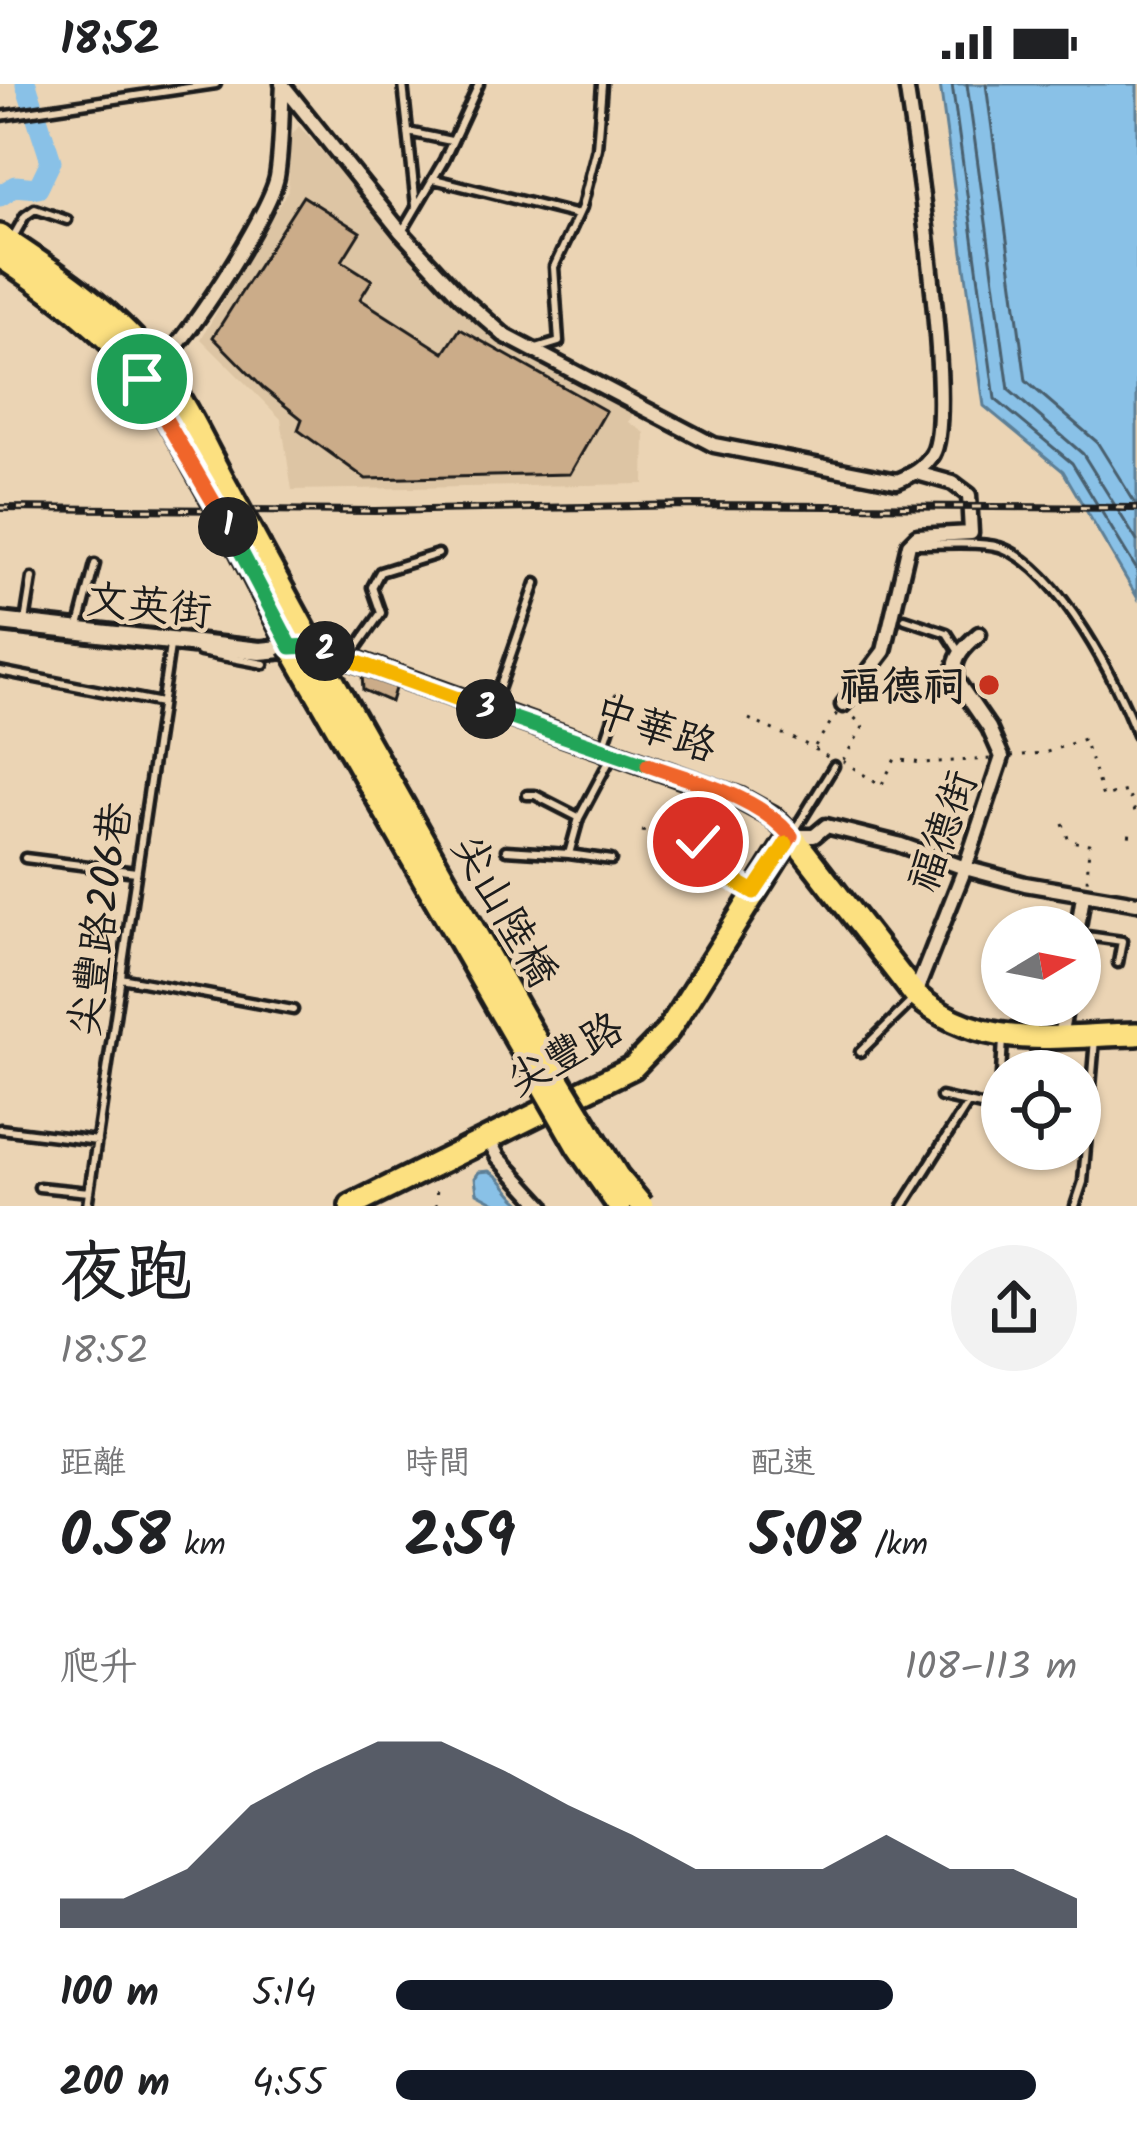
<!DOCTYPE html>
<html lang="zh-TW">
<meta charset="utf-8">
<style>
:root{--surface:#fff;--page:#f2f2f2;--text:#202124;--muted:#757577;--accent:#111827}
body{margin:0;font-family:Kalam,"LXGW WenKai TC",sans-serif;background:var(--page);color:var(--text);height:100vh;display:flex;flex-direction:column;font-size:45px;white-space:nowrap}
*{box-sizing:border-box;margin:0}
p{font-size:39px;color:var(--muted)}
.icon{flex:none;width:66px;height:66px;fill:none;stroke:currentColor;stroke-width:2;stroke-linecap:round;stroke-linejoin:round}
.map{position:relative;height:1122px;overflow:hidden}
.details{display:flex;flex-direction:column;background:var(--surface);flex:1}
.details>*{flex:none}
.needle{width:78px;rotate:80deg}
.controls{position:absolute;left:981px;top:822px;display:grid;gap:24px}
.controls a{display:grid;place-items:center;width:120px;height:120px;border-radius:50%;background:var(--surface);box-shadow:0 3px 9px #0004;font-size:60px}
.pin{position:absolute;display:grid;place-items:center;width:102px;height:102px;color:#fff;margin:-51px;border:6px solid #fff;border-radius:50%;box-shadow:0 3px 12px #0007}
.km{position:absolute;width:60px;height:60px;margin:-30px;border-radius:50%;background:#222;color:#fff;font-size:33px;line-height:60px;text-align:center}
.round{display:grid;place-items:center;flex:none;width:126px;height:126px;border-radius:63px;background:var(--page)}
.overview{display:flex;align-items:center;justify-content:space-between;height:204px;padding:0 60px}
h1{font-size:66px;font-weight:600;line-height:90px}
.stats{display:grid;grid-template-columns:repeat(3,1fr);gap:18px;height:204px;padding:12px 60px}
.stats div{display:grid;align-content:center}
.stats b{font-size:60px;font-weight:600}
.stats small{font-size:33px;font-weight:400}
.stats p{font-size:33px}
.chart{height:336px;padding:24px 60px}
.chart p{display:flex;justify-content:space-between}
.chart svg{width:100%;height:216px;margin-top:12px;fill:var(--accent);opacity:.7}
ul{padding:0 60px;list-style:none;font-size:39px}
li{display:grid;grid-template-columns:192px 144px 1fr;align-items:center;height:90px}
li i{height:30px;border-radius:15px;background:var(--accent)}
.status{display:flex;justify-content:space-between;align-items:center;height:84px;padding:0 60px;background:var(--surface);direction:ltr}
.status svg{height:33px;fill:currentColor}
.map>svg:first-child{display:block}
.built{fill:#ddc5a4}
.water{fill:#89c1e7;stroke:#5d7f96;stroke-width:3}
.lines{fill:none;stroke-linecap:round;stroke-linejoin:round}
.shore{stroke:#485e6d;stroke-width:3}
.river{stroke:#89c1e7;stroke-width:21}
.building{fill:#cbac89;stroke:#1c1c1c;stroke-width:3}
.service-casing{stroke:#1c1c1c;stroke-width:15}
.minor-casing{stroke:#1c1c1c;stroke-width:21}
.tertiary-casing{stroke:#1c1c1c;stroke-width:26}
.primary-casing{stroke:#1c1c1c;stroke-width:30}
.path{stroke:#1c1c1c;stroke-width:3;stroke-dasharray:3 9;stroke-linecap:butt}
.service{stroke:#ebd4b4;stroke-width:6}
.minor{stroke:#ebd4b4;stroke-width:12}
.tertiary{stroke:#ebd4b4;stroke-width:16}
.primary{stroke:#fce080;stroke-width:21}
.rail-casing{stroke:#1c1c1c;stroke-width:8}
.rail{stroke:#ebd4b4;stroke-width:3;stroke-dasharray:9;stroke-linecap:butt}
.primary-bridge-casing{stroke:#1c1c1c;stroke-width:30;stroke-linecap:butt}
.primary-bridge{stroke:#fce080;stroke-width:21}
.split-1-casing{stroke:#fff;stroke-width:24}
.split-2-casing{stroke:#fff;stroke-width:24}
.split-3-casing{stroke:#fff;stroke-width:24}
.split-4-casing{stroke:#fff;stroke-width:24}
.split-5-casing{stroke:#fff;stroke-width:24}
.split-6-casing{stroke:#fff;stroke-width:24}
.split-1{stroke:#f0652b;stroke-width:15}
.split-2{stroke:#22a559;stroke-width:15}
.split-3{stroke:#f5b400;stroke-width:15}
.split-4{stroke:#22a559;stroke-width:15}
.split-5{stroke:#f0652b;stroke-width:15}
.split-6{stroke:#f5b400;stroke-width:15}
.poi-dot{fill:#c8321e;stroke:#ebd4b4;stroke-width:4.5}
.labels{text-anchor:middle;stroke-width:9;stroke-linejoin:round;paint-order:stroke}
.street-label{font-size:42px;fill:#1c1c1c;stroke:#ebd4b4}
.poi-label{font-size:42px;font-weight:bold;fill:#1c1c1c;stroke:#ebd4b4;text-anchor:end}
</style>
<div class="status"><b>18:52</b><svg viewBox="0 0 49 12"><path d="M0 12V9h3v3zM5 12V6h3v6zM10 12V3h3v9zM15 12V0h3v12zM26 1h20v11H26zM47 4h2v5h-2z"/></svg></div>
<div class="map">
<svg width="1137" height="1122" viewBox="0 0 1137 1122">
<rect width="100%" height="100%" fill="#ebd4b4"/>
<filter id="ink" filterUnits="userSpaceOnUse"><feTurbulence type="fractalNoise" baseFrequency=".00833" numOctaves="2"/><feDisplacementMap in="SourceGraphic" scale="24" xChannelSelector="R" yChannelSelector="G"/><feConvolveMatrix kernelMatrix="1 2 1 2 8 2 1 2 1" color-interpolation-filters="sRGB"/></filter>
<g filter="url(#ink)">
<!-- built -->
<path class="built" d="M299 42 462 224 520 270 633 328 629 338 645 349 644 400 292 406 281 335 201 255 288 106 291 52Z"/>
<!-- water -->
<path class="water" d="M940 0H1137V513L1063 387 984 322Z
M489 1087C506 1095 507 1111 526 1122H501L477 1109 475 1094 479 1088Z"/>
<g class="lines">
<!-- shore -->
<path class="shore" d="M952 0 995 315 1072 379 1137 486
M967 0 1009 306 1083 370 1137 457
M986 0 1026 297 1097 358 1137 422"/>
<!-- river -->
<path class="river" d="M0 112 15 102 38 104 51 77 26 0"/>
</g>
<!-- building -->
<path class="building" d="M303 112 360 148 342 177 372 196 360 215 444 269 460 245 606 327 570 390 366 395 298 346 302 335 264 305 213 253Z
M362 590 396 601 391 618 363 606Z"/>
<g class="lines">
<!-- service casing -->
<g class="service-casing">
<path id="service" d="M403 0 416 122
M0 32 216 0
M413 49 451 57
M434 95 578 131
M403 146 444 76 479 0
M12 155 25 132 35 125 67 136
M536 265 559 258 554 183 582 123 597 64 602 0
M913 460C936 461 985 456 1005 465 1061 489 1117 597 1137 651
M905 535 947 549 959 568
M25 538 32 494
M78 546 95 480
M200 568 264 580
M350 573 381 529 372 503 380 488 438 470
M0 587 161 619
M494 620 536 499
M604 661 619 616
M527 711H535L578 733
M793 749 834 682
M506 766 569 770 579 734 612 672
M569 770 611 776
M25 774 136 788
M1080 851 1122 857 1118 879
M121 894 293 926
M860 968 913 916
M941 1013 999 1026 1003 955
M0 1045 97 1057
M39 1103 89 1108
M87 1122 170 562
M903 1122 968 1019
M1075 1122 1083 1098 1095 955"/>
</g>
<!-- minor casing -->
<g class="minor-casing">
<path id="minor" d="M282 0 401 148 461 213 504 251 714 361 897 397C912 391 924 385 933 370 956 330 915 59 906 0
M153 287C183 265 270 129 277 93 282 63 281 30 283 0
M843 621 884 567 909 460 917 452 971 449 969 411 953 399 917 389
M792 752H814L826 742 898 760 965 784 1025 800 1137 819
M1078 843 1083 812
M915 910 965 784 1002 673 989 644 956 596C951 575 964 563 979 550
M1060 952 1066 921
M488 1054 498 1073 543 1122"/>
</g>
<!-- tertiary casing -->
<g class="tertiary-casing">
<path id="tertiary" d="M0 538 260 567 313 562 739 714 772 732 791 751"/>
</g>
<!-- primary casing -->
<g class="primary-casing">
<path id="primary" d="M0 152C56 189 117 229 158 284 186 320 206 366 228 406
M0 172C52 207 103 243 142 294 168 329 187 369 209 407
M241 465 291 563
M260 465 313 562
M351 1122 633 983 668 947 791 751 915 911C982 969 1054 951 1137 950"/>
</g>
<!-- path -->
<path class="path" d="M749 635C777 649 808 658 830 675
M815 662 837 629
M1011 672 1044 669 1084 655 1103 713 1127 707 1137 733
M843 676 863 643 851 630
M843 677 881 702 895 675 921 679 990 675
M1063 740 1069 757 1089 760 1087 799
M642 747 698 758 697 772 743 802
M1128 751 1137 752
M436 1122 437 1099"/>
<!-- service -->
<use href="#service" class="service"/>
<!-- minor -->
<use href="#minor" class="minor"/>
<!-- tertiary -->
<use href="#tertiary" class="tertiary"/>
<!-- primary -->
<use href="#primary" class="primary"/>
<!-- rail casing -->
<g class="rail-casing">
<path id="rail" d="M0 424 375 427 689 421 1137 424"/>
</g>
<!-- rail -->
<use href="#rail" class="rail"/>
<!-- primary-bridge casing -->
<g class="primary-bridge-casing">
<path id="primary-bridge" d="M228 406 260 465
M209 407 241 465
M313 562 555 990 617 1092 642 1122
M291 563 578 1063 619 1122"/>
</g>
<!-- primary-bridge -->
<use href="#primary-bridge" class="primary-bridge"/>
</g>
</g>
<g class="lines" filter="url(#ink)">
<!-- split-1 casing -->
<g class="split-1-casing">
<path id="split-1" d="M142 295 228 443"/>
</g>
<!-- split-2 casing -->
<g class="split-2-casing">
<path id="split-2" d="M228 443 291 563 313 562 325 567"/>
</g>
<!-- split-3 casing -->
<g class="split-3-casing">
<path id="split-3" d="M325 567 486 625"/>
</g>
<!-- split-4 casing -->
<g class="split-4-casing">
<path id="split-4" d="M486 625 648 681"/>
</g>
<!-- split-5 casing -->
<g class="split-5-casing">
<path id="split-5" d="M648 681C697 699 756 711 791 752L786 760"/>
</g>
<!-- split-6 casing -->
<g class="split-6-casing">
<path id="split-6" d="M698 758 697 772 704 779 754 808 786 760"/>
</g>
<!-- split-1 -->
<use href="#split-1" class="split-1"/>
<!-- split-2 -->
<use href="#split-2" class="split-2"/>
<!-- split-3 -->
<use href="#split-3" class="split-3"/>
<!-- split-4 -->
<use href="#split-4" class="split-4"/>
<!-- split-5 -->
<use href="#split-5" class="split-5"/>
<!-- split-6 -->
<use href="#split-6" class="split-6"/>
</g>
<!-- markers -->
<circle class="poi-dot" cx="989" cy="601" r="12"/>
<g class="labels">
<!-- street labels -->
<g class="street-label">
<text transform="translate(149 520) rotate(6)" y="15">文英街</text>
<text transform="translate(656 643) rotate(19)" y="15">中華路</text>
<text transform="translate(941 747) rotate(-70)" y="15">福德街</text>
<text transform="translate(506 826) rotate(60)" y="15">尖山陸橋</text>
<text transform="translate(99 835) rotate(-82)" y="15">尖豐路206巷</text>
<text transform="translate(564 969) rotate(-29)" y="15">尖豐路</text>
</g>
<!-- poi labels -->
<g class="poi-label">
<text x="965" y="616">福德祠</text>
</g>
</g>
</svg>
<div class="controls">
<a><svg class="needle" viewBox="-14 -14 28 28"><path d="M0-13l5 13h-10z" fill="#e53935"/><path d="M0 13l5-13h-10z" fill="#757577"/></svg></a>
<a><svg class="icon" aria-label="locate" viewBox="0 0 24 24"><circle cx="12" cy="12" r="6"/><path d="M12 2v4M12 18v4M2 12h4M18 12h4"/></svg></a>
</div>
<div class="pin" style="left:142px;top:295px;background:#1e9e55"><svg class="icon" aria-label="arrive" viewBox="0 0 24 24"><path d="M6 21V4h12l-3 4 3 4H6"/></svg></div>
<div class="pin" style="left:698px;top:758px;background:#d93025"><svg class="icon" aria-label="check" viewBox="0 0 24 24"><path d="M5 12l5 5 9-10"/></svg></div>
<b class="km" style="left:228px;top:443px">1</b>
<b class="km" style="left:325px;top:567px">2</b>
<b class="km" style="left:486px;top:625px">3</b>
</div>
<section class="details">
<div class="overview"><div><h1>夜跑</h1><p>18:52</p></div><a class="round"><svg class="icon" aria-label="share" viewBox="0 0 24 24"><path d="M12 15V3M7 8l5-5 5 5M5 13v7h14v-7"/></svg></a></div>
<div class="stats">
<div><p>距離</p><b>0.58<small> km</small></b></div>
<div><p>時間</p><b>2:59</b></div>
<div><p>配速</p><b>5:08<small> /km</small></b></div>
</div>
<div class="chart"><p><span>爬升</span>108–113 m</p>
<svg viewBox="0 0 160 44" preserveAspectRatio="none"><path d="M0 44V38L10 38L20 32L30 19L40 12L50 6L60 6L70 12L80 19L90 25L100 32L110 32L120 32L130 25L140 32L150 32L160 38V44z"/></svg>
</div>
<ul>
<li><b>100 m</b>5:14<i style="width:73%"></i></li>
<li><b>200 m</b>4:55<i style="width:94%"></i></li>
</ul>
</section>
